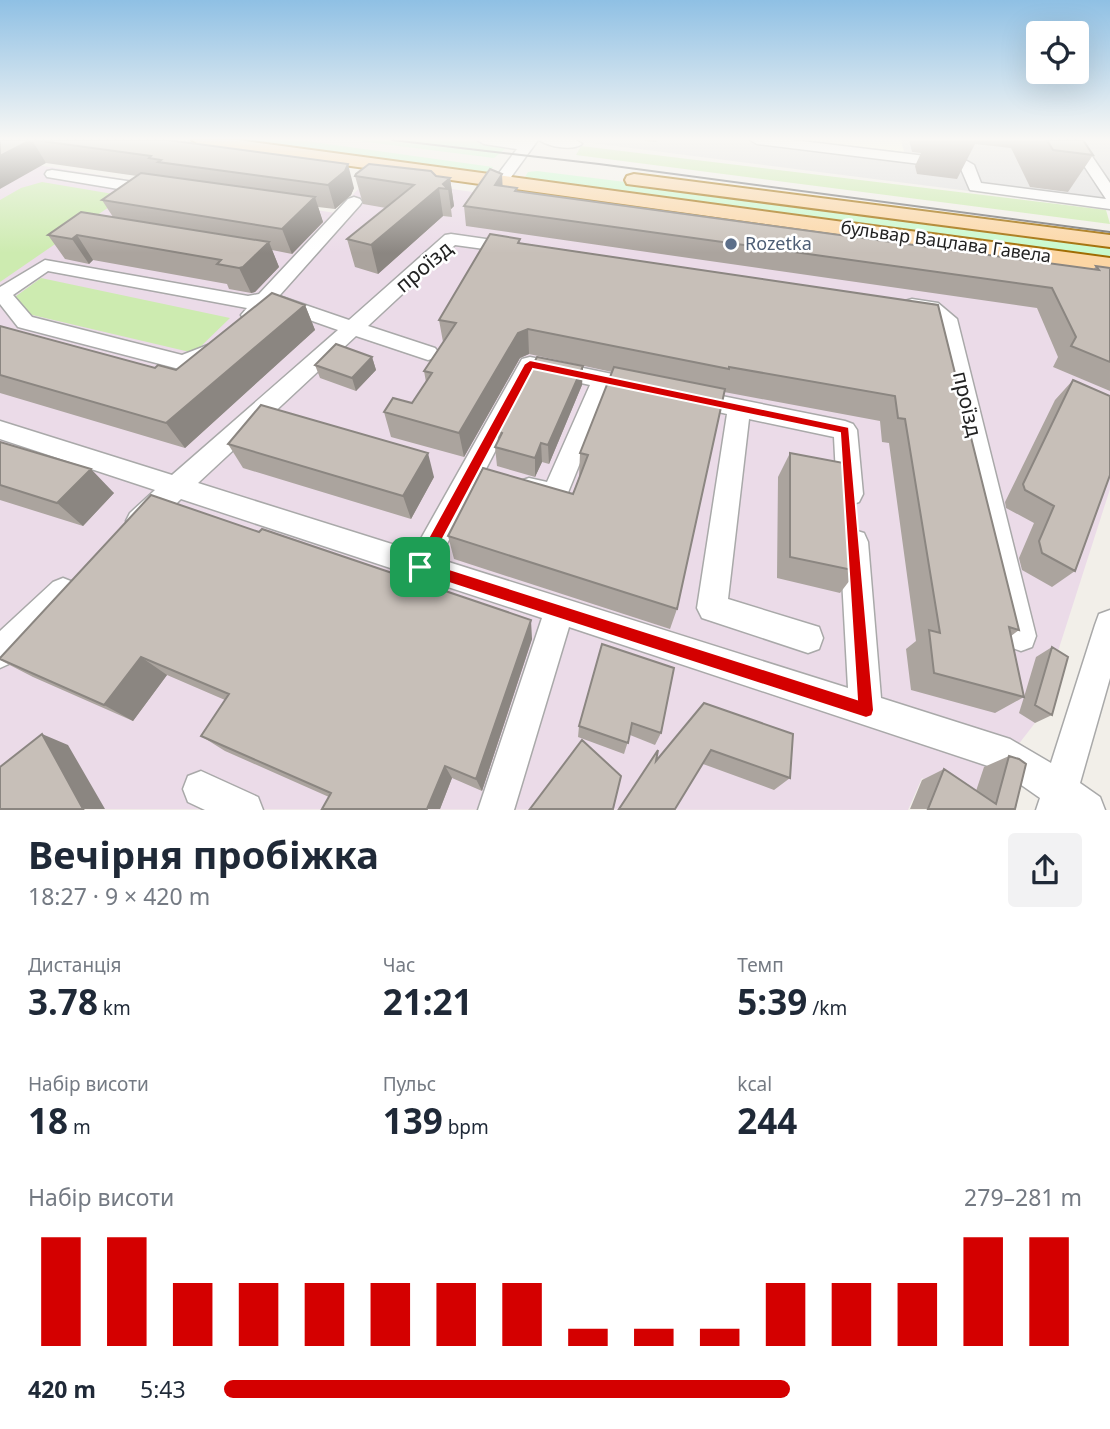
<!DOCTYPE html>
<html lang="uk">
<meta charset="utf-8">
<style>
:root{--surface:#fff;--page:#f2f2f3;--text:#1f2937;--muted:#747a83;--accent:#d40000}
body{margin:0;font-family:"Noto Sans",sans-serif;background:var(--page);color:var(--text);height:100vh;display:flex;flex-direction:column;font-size:26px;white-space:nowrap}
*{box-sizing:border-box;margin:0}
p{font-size:23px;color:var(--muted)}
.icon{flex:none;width:38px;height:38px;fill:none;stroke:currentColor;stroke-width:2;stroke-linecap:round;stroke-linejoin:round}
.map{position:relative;height:810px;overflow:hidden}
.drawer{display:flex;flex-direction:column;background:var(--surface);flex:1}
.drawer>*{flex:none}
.tools{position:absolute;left:1026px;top:21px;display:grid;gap:14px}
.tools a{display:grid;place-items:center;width:63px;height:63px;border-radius:7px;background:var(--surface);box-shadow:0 7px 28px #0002;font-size:35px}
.pin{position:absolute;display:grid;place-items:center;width:60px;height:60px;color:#fff;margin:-30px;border-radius:14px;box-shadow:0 4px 10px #0006}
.round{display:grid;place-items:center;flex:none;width:74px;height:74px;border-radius:7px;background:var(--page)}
.overview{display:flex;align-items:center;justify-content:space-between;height:119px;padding:0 28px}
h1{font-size:38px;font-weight:700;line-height:52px}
.stats{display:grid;grid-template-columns:repeat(3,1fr);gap:10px;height:119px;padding:7px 28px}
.stats div{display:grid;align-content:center}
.stats b{font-size:35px;font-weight:700}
.stats small{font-size:19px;font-weight:400}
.stats p{font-size:19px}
.chart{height:196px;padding:14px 28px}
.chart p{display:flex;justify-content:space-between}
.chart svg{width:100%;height:126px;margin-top:7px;stroke:var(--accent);stroke-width:6}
ul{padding:0 28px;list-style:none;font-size:23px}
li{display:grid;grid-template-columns:112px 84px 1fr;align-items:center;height:52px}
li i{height:18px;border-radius:9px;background:var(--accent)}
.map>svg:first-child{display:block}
.residential{fill:#e0dfdf}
.industrial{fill:#ebdbe8}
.education{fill:#ffffe5}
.grass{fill:#cdebb0}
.park{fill:#c8facc}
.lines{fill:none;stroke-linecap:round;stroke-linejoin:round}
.minor-casing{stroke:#a9a9a9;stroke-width:3}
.major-casing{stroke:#a06b00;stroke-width:4}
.minor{fill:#fff;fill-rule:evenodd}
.major{fill:#fcd6a4;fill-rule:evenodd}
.tram{stroke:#707070;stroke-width:2}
.wall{fill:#aba49e}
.shaded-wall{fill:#8b8681}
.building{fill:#c7bfb8;stroke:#8b8681;stroke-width:2}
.route{fill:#d40000;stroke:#fff;stroke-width:2;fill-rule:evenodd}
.service-dot{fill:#5c6f8a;stroke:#fff;stroke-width:2.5}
.labels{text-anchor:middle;stroke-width:5;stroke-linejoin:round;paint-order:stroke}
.far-street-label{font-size:18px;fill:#222;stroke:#fff}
.far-service-label{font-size:18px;fill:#4e5e75;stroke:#fff;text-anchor:start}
.street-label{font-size:21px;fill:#222;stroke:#fff}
</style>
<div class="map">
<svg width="1110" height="810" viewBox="0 0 1110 810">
<rect width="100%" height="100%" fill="#f2efe9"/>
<!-- residential -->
<path class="residential" d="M568 140H1072L1110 198V209Z
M1076 140H1110V192Z"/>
<!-- industrial -->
<path class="industrial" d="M0 159 335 213 370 177 1099 284 1110 304V489L1035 723 968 809 922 778 908 810 0 809Z"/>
<!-- education -->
<path class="education" d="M803 140H901L904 152Z"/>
<!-- grass -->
<path class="grass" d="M581 146 1106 210 1110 224 576 155Z
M42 182 125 196 0 282V200L21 188Z
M41 278 230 318 194 353 28 314 12 299Z"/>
<!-- park -->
<path class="park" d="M223 140H299L493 167 488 173H481Z
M351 140H471L505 144 506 148 494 158Z
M537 171 1110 242V257L531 180 525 177 528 172Z"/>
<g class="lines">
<!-- minor casing -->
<g class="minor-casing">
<path id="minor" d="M477 140H538L506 184 501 186 493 181 517 149 484 144Z
M539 140H576L582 144C573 151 549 147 539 140Z
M750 140H793L967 161 974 165 981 183 1106 199 1067 140H1081L1110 183V209L970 190 961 169 757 144Z
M52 170 154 185 162 190 154 195 47 177 45 174 47 171Z
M354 197 360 199 362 202 360 205 279 296 349 320 445 235 451 234 514 243 523 248 514 253 455 245 368 326 435 348 439 353 435 358 428 360 356 336 198 483 414 551 522 359 530 357 646 381 649 387 646 393 638 395 610 389 567 495 563 503 554 506 520 497 516 489 520 481 529 478 547 482 590 385 536 373 439 559 848 688 840 542 844 533 854 530 864 533 868 542 881 698 1010 739 1051 763 1095 625 1099 614 1110 610V678L1080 783 1100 797 1105 810H1036L1040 798 1000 770 569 627 514 810H478L542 618 181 499C167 512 150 537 130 529L126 521 130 513 155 490 0 439V421L172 475 338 330 270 306C261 316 257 323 244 319L241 315 247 308 48 271 13 295 32 317 182 355 213 343 220 345 223 350 215 359 183 370 18 327 0 304V287L45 260 248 296 259 294 348 199Z
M912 299 938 303 957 319 1036 636 1032 647 1021 651 1010 647 1006 636 938 322 926 313 905 309 902 305 905 301Z
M692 390 845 421 853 424 857 430 863 494 859 502 850 505 841 502 837 494 834 437 749 419 728 599 819 627 823 638 819 649 808 653 702 618 697 608 727 414 684 404 681 398 684 392Z
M63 578 73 582 78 592 73 602 11 663 0 668V631L53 582Z
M201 771 258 797 263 810H205L188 802 183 789 188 776Z"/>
</g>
<!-- major casing -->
<g class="major-casing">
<path id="major" d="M192 140H238L1110 258V272L200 145Z
M634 174 1110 235V247L627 184 625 180 627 176Z"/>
</g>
<!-- minor -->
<use href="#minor" class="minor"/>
<!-- major -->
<use href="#major" class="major"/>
<!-- tram -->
<path class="tram" d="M392 140 599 164 1110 232"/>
</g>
<!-- wall -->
<path class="wall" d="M0 140H168L354 188 351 195 335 209 318 207 323 222 292 254 272 250 279 267 255 292 251 293 229 289 227 284 93 260 89 264 65 259 48 235 113 217 102 200 137 176 46 163Z
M636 140H657L656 142Z
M909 140H1083L1093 155 1068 192 1030 187 1011 148 975 144 957 179 917 174 915 166 921 153 912 152Z
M502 174V186L517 188V192L1093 270 1096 266 1110 268V391L1053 367 1058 357 1037 308 466 226 464 206Z
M355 176H436L450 178 454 206 451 209 452 217 443 216 378 274 355 267 347 239 386 208 363 204Z
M520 243 938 305 1019 630 1011 636 1024 697 1036 657 1052 647V715L1035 723 1019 713 1024 697 995 713 911 690 906 649 916 641 889 443 882 442 880 421 724 392 677 609 670 629 454 559 448 536 573 494 579 477 580 453 612 372 529 354 520 358 464 457 391 437 384 412 412 403 426 382 424 371 443 342 439 320Z
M305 305 315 330 185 448 0 393V326L155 368 176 370Z
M372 357 376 370 356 391 320 378 315 365Z
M583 366 582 385 549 464 542 462 535 477 497 466 495 447 498 441 497 431Z
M1073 380 1075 571 1052 587 1022 570 1019 558 1034 523 1006 508 1005 502 1055 400Z
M0 442 114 493 83 526 0 500Z
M228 444 434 477 411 519 243 468Z
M790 453 857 571 840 593 777 578 778 477Z
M532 639 482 791 452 778 440 809H322L329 797 225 751 201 736 225 700 167 675 133 721 33 677 0 660Z
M674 668 661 733 655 745 630 735 624 754 578 737 579 726Z
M704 703 790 778 774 790 703 764 656 761Z
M1009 756 1015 809H910L922 780 944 769 976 791 984 767Z"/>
<!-- shaded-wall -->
<path class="shaded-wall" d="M32 140 46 163 0 189V156Z
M348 164 354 188 351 195 335 209 328 185Z
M502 174 503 194 495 185Z
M450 178 454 206 451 209 448 189 443 184Z
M439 188 443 216 378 274 371 245Z
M315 197 323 222 292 254 282 229Z
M77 235 93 260 89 264 72 239Z
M269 242 279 267 255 292 251 293 239 268Z
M305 305 315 330 185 448 166 423Z
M528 329 529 354 520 358 464 457 459 433 518 333Z
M372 357 376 370 356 391 352 378Z
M583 366 582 385 549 464 548 445Z
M541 443 542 462 535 477V458Z
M428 453 434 477 411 519 403 496Z
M91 469 114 493 83 526 57 503Z
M531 620 532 639 482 791 476 779Z
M141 657 167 675 133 721 104 705Z
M42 734 68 745 105 809H83Z
M445 766 452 778 440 809H427Z"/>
<!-- building -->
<path class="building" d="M0 140H31L0 156Z
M34 140H168L348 164 345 171 328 185 158 162 161 160 149 158 151 156Z
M1047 140H1083L1093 155 1053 150Z
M369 164 431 171 436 176 450 178 443 184 448 189 439 188 371 245 347 239 414 185 355 176 356 174Z
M490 169 502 174 495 185 517 188 515 191 1099 270 1096 266 1110 268V362L1071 346 1076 337 1052 288 464 206Z
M141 173 315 197 282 229 102 200Z
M81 212 269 242 243 267 239 268 217 264 221 260 77 235 72 239 48 235Z
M490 234 520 239 518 243 938 305 1019 630 1009 627 1024 697 934 673 929 630 940 633 905 419 898 418 895 396 729 367V369L528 329 518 333 459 433 384 412 393 398 412 403 432 373 424 371 456 323 439 320Z
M272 293 305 305 166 423 0 375V326L155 368 158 365 176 370Z
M336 344 372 357 352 378 315 365Z
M537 357 583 366 548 445 541 443 535 458 495 447 502 433 497 431Z
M614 367 725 389 677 609 448 536 483 468 573 494 588 455 580 453Z
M1073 380 1110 396V475L1075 571 1042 553 1039 541 1054 506 1025 490 1023 484Z
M261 405 428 453 403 496 228 444Z
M0 442 91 469 57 503 0 485Z
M790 453 849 464 857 571 790 557Z
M151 495 259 532 262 529 531 620 476 779 445 766 427 809H322L331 793 201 736 229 694 141 657 104 705 0 659V658Z
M602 644 674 668 661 733 632 723 628 743 579 726Z
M1052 647 1068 657 1052 715 1035 705Z
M704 703 793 734 790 778 711 750 675 809H619L658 750 656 761Z
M42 734 83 809H0V767Z
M582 740 621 776 613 809H530Z
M1009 756 1019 759 1026 764 1015 809H928L944 769 996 804Z"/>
<!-- sky -->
<linearGradient id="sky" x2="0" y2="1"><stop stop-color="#8fc0e4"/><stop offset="0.55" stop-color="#f9f8f5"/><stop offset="1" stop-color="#f9f8f5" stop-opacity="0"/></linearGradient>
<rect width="1110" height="253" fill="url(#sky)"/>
<!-- route -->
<path class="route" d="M530 360 849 427 874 710 872 716 866 718 415 572V562L524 364ZM533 369 840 433 857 699 430 563Z"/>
<!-- markers -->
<circle class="service-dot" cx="731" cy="244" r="7"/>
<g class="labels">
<!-- far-street labels -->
<g class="far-street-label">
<text transform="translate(946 242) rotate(8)" y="6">бульвар Вацлава Гавела</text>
</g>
<!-- far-service labels -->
<g class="far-service-label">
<text x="745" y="250">Rozetka</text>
</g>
<!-- street labels -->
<g class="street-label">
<text transform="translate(424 267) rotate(-40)" y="7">проїзд</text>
<text transform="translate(967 404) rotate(77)" y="7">проїзд</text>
</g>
</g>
</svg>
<div class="tools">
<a><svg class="icon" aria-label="locate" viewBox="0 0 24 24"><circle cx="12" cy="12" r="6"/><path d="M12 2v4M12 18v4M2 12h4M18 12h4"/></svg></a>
</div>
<div class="pin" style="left:420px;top:567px;background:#1e9e55"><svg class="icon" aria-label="arrive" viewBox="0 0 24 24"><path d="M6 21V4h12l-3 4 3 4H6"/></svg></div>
</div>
<section class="drawer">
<div class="overview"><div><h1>Вечірня пробіжка</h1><p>18:27 · 9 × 420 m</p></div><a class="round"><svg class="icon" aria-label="share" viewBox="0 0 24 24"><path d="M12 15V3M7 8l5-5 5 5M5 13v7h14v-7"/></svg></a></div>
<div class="stats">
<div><p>Дистанція</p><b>3.78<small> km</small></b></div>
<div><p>Час</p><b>21:21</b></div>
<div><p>Темп</p><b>5:39<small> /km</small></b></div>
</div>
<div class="stats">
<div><p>Набір висоти</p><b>18<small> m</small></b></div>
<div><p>Пульс</p><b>139<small> bpm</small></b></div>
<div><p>kcal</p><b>244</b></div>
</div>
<div class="chart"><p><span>Набір висоти</span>279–281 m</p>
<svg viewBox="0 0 160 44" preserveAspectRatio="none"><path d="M5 44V6M15 44V6M25 44V22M35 44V22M45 44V22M55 44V22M65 44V22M75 44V22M85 44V38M95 44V38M105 44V38M115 44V22M125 44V22M135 44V22M145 44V6M155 44V6"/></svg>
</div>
<ul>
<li><b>420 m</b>5:43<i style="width:66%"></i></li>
</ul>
</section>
